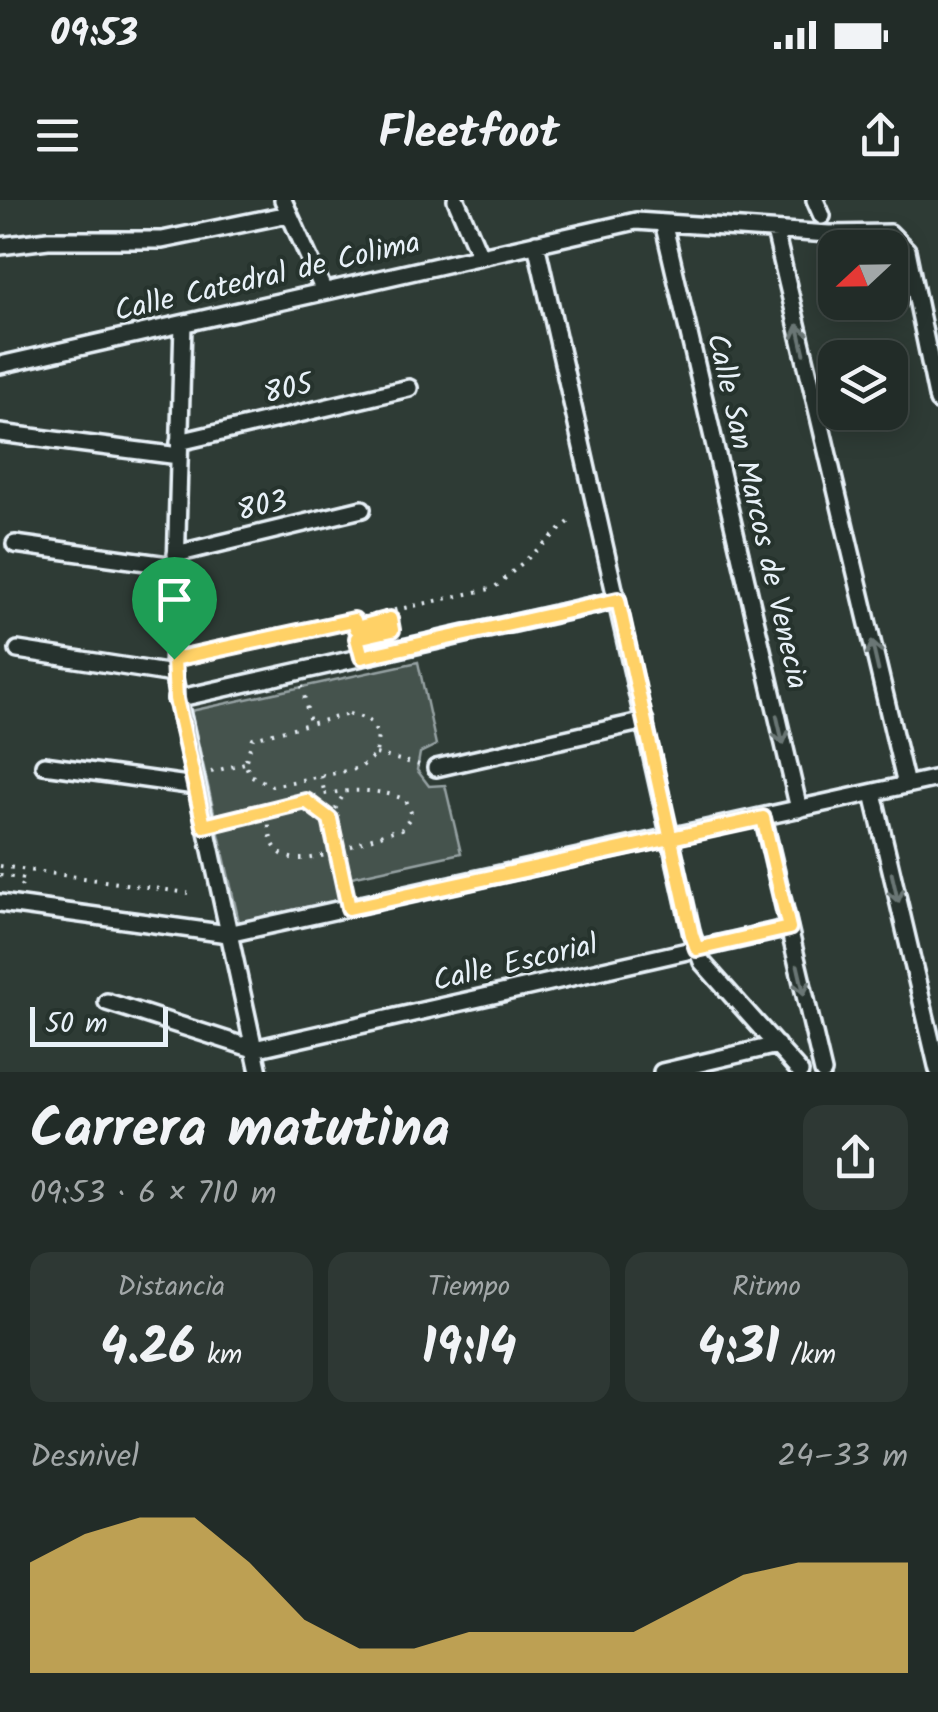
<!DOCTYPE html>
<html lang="es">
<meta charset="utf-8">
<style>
:root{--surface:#222c28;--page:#2e3834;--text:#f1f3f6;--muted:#a2a7a8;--line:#3f4845;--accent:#ffd166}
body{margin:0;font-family:Kalam,sans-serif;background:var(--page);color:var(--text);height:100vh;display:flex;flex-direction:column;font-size:38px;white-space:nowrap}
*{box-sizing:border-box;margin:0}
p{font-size:32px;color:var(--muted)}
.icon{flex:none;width:55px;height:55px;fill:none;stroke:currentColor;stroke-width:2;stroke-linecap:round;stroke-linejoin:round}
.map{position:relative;height:872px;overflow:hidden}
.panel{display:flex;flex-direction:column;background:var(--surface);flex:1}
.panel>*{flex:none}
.needle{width:65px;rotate:248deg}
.fabs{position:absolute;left:818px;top:30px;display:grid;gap:20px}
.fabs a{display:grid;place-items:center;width:90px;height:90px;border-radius:20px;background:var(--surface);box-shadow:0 5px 25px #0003,0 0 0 2px var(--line);font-size:50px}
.scale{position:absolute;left:30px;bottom:25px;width:138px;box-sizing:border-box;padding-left:10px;border:5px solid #e8f1f8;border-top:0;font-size:28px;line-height:35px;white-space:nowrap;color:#e8f1f8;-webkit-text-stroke:8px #26332d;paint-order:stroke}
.pin{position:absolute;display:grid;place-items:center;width:85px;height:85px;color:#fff;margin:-102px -42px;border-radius:50% 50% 50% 0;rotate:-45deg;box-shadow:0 0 10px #0007}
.pin .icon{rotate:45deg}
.round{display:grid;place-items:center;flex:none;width:105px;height:105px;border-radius:20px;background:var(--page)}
.head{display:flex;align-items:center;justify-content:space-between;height:170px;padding:0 30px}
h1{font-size:55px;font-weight:600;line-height:75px}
.metrics{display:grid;grid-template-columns:repeat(3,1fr);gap:15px;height:170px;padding:10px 30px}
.metrics div{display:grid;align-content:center;border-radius:20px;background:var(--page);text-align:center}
.metrics b{font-size:50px;font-weight:600}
.metrics small{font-size:28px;font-weight:400}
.metrics p{font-size:28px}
.chart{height:280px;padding:20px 30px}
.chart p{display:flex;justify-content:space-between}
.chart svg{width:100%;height:180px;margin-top:10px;fill:var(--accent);opacity:.7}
.status{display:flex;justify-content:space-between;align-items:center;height:70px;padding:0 50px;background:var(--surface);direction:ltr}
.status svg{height:28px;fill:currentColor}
header{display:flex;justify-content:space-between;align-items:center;height:130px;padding:0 30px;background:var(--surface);font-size:45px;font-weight:600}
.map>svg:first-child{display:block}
.green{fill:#45524e;stroke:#96a2a3;stroke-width:2.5}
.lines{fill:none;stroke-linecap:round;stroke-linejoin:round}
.minor-casing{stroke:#e8f1f8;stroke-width:22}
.path{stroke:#e8f1f8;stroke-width:4;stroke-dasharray:2.5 8;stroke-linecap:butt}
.minor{stroke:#26332d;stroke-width:15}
.oneway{stroke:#6a7674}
.route-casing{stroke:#fff;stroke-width:20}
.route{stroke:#ffd166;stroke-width:12}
.labels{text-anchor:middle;stroke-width:8;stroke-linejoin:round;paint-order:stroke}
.street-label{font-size:30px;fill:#e8f1f8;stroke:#26332d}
</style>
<div class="status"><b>09:53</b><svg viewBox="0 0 49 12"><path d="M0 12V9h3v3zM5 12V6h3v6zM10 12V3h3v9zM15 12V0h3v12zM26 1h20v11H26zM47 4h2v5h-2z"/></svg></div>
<header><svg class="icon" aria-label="menu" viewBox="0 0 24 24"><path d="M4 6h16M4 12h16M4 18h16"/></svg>Fleetfoot<svg class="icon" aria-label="share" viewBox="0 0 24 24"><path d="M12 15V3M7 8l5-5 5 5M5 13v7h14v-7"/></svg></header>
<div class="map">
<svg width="938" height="872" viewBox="0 0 938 872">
<rect width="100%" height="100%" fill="#2e3b35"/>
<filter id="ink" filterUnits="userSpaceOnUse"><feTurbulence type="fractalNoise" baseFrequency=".01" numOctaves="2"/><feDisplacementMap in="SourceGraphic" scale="20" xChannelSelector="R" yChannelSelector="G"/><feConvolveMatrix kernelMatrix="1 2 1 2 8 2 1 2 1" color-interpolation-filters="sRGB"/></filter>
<g filter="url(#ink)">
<!-- green -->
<path class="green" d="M418 462 436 545 420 553 417 570 429 586 445 585 461 653 347 678 350 697 239 722 191 511Z"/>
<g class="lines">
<!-- minor casing -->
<g class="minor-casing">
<path id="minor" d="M283 0 324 91
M456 0 480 56
M815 0 822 16
M664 26 799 609
M775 31 906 585
M536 43 692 735 702 762 800 872
M0 46 48 40H162L289 14
M183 124 173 474 259 872
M0 165 636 21 829 34 890 33 907 50 938 201
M0 233 179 256
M179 242 409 188
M15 344 175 366
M176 354 362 309
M18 450 173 474
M176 499 617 400
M44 565 195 586
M436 568 645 521
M873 593 938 870
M763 617 823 872
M0 703 228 734 938 578
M107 802 254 849 789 728
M662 872 777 845"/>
</g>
<!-- path -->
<path class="path" d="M354 419 356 428 390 419 392 430 357 438 358 442
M189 456 494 388 570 321
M302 486 310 523
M349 514 368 519 378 534 376 554 360 568 272 586 250 575 245 563 253 538Z
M376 554 420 565
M211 572 245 563
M321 576 325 596
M306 602 330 619 346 693
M330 618 345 592
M223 621C281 607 350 575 406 600L412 615 402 629C360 635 262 704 269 610
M0 666 188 693
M0 675 25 679 20 688"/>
<!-- minor -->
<use href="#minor" class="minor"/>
</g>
<!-- one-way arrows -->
<defs><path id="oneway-shaft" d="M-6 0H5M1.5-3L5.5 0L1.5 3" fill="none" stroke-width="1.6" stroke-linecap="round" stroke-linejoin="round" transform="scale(2.5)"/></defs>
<g class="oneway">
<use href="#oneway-shaft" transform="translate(801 139) rotate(-103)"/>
<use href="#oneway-shaft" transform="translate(875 456) rotate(-103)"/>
<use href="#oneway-shaft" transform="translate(780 530) rotate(77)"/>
<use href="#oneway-shaft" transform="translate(895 688) rotate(77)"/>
<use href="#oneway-shaft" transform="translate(801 780) rotate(77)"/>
</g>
</g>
<g class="lines" filter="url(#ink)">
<!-- route casing -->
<g class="route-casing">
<path id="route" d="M174 459 176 499 204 626 306 601 330 619 349 708C487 678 625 648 763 618L789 728 697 749 692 735 618 400 362 457 357 438 392 430 390 419 356 428 354 420 174 459"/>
</g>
<!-- route -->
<use href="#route" class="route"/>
</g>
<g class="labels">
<!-- street labels -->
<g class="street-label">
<text transform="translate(267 76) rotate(-13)" y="10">Calle Catedral de Colima</text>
<text transform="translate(288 188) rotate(-13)" y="10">805</text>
<text transform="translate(262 305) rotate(-13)" y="10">803</text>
<text transform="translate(758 311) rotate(77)" y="10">Calle San Marcos de Venecia</text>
<text transform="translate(515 762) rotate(-13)" y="10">Calle Escorial</text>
</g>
</g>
</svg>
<div class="fabs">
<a><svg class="needle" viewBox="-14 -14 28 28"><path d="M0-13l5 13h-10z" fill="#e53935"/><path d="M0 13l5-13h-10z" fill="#a2a7a8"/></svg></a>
<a><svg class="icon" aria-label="layers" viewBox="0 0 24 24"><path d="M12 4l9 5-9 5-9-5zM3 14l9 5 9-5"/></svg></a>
</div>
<div class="scale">50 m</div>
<div class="pin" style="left:174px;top:459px;background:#1e9e55"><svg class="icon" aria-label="arrive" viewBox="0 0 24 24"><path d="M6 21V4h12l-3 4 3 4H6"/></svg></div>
</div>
<section class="panel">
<div class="head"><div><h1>Carrera matutina</h1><p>09:53 · 6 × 710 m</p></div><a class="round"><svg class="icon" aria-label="share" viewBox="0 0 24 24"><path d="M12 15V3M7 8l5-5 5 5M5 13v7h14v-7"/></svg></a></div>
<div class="metrics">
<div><p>Distancia</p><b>4.26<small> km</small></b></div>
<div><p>Tiempo</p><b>19:14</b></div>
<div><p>Ritmo</p><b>4:31<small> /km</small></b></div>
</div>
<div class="chart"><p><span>Desnivel</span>24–33 m</p>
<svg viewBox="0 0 160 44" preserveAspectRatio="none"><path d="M0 44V17L10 10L20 6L30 6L40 17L50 31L60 38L70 38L80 34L90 34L100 34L110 34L120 27L130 20L140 17L150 17L160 17V44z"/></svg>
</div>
</section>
